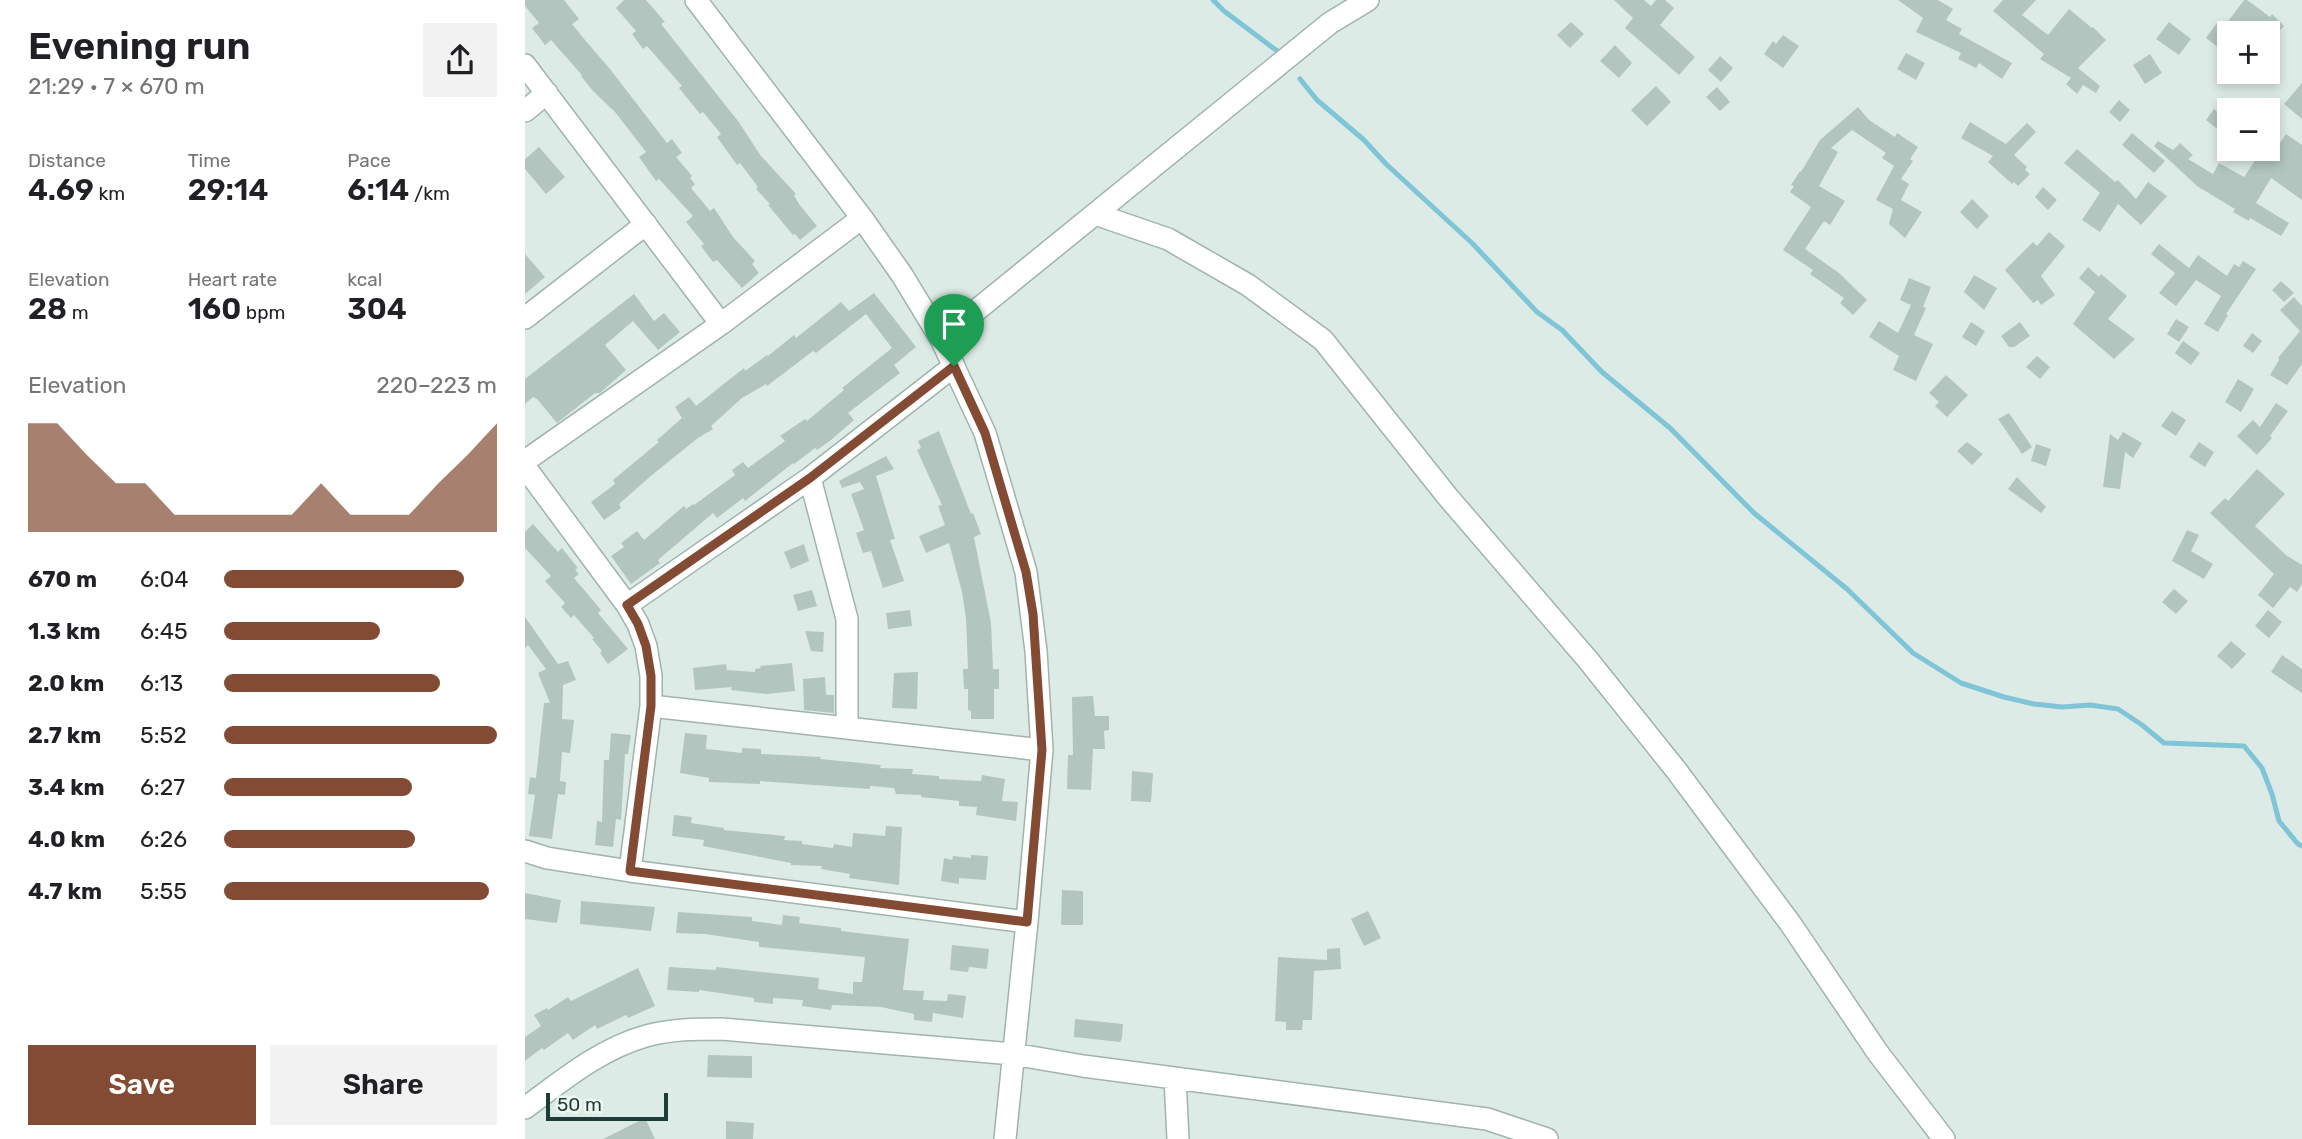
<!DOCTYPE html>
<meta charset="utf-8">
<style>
:root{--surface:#fff;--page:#f2f2f2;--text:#202124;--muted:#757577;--accent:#844b34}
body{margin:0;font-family:Rubik,sans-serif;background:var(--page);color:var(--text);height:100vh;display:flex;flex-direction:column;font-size:26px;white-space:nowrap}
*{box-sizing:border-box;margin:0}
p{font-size:23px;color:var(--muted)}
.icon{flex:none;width:38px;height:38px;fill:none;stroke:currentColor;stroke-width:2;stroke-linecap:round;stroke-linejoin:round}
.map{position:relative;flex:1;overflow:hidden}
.details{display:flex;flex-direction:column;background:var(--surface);width:525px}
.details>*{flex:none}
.buttons{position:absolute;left:1692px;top:21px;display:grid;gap:14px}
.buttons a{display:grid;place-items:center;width:63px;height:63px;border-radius:0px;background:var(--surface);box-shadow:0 4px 10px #0003;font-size:35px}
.scale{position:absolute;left:21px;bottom:18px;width:122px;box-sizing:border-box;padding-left:7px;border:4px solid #1d3c35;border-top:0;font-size:19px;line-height:24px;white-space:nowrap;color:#1d3c35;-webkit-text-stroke:5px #eef7f3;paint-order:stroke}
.pin{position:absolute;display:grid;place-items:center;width:60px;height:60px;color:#fff;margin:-72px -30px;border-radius:50% 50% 50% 0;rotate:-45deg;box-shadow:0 0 7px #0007}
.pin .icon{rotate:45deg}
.round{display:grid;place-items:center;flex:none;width:74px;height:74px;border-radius:0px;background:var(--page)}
.overview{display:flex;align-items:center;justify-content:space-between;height:119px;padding:0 28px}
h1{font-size:38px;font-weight:600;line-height:52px}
.figures{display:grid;grid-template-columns:repeat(3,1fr);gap:10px;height:119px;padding:7px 28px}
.figures div{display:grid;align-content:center}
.figures b{font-size:30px;font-weight:600}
.figures small{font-size:19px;font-weight:400}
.figures p{font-size:19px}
.chart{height:196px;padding:14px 28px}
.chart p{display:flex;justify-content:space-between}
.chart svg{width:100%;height:126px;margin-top:7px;fill:var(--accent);opacity:.7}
.button{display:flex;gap:14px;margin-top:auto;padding:14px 28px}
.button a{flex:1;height:80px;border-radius:0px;background:var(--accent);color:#fff;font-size:28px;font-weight:600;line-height:80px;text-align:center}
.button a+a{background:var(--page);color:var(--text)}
ul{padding:0 28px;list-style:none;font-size:23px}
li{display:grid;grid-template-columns:112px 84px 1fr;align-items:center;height:52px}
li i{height:18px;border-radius:9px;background:var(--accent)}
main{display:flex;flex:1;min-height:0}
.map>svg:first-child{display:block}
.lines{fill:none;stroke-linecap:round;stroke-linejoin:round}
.stream{stroke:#7fc4d7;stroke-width:5}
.building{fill:#b2c6bf}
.minor-casing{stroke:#a0b3ad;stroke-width:24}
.minor{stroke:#fff;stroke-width:21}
.route-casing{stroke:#fff;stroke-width:14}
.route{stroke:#844b34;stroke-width:9}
</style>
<main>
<section class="details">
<div class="overview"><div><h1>Evening run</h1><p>21:29 · 7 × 670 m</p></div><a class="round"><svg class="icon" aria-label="share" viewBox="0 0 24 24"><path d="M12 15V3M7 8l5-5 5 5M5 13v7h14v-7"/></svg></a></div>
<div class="figures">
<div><p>Distance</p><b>4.69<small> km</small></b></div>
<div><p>Time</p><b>29:14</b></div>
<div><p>Pace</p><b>6:14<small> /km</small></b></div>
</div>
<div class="figures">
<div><p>Elevation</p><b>28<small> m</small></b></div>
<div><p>Heart rate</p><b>160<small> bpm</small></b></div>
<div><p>kcal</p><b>304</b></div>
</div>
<div class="chart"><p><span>Elevation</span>220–223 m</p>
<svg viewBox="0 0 160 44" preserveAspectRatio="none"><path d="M0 44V6L10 6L20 17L30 27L40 27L50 38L60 38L70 38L80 38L90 38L100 27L110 38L120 38L130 38L140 27L150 17L160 6V44z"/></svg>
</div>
<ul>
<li><b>670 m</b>6:04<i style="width:88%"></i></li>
<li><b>1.3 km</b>6:45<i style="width:57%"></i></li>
<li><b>2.0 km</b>6:13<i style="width:79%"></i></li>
<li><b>2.7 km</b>5:52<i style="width:100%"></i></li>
<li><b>3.4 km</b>6:27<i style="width:69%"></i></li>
<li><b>4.0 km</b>6:26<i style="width:70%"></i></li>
<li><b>4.7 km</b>5:55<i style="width:97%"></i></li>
</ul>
<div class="button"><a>Save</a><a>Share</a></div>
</section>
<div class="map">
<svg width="1777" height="1139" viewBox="0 0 1777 1139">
<rect width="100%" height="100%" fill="#ddebe6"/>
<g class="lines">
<!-- stream -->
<path class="stream" d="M688 0 699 11 755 53
M775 79 792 100 839 140 861 164 947 243 1012 312 1037 330 1077 372 1145 428 1229 513 1322 589 1388 653 1436 683 1479 697 1509 704 1537 707 1565 705 1593 709 1617 725 1639 743 1719 746 1737 768 1747 794 1754 821 1773 844 1777 846"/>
</g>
<!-- building -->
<path class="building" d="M0 0H39L54 19 47 24 60 40 85 69 142 143 147 139 157 153 151 157 167 176 165 178 170 184 166 188 185 211 189 208 208 237 230 261 227 264 234 273 217 288 192 260 188 262 176 246 179 244 161 222 168 216 134 179 131 181 114 157 121 152 90 112 68 91 56 76 57 75 26 40 20 45 7 28 14 23 0 6Z
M99 0H121L140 22 136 24 213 121 236 156 271 194 269 195 274 204 292 226 275 240 270 234 268 235 243 205 245 204 231 189 233 187 215 163 212 165 192 137 196 134 178 112 175 114 154 88 157 86 122 46 118 49 107 34 111 31 91 8Z
M1089 0H1119L1126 6 1131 0H1140L1149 8 1135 25 1170 57 1154 75 1100 28 1108 18Z
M1373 0H1413L1428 9 1421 20 1437 29 1434 34 1487 63 1477 79 1454 63 1451 68 1433 59 1436 53 1391 32 1398 18Z
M1478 0H1511L1497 15 1523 35 1544 9 1567 28 1568 27 1581 40 1553 68 1575 86 1571 93 1558 85 1552 94 1541 84 1546 78 1515 59 1519 54 1468 11Z
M1719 0H1722L1745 17 1747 14 1759 26 1744 41 1743 33H1704V56L1681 38 1692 23 1698 28Z
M1046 22 1059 34 1045 48 1032 35Z
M1644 22 1666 39 1654 55 1631 39Z
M1258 35 1274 46 1258 68 1239 54 1248 41 1251 44Z
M1090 45 1107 63 1094 78 1075 61Z
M1381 53 1400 63 1391 80 1372 69Z
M1625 54 1637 73 1620 84 1608 65Z
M1195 56 1208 68 1196 82 1183 70Z
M1777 83V119L1759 104Z
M1131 86 1146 102 1122 126 1106 110Z
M1192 87 1205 102 1195 111 1181 97Z
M1594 100 1605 110 1595 122 1584 112Z
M1333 107 1344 120 1370 137 1372 133 1393 147 1385 159 1388 161 1376 179 1384 184 1376 200 1397 212 1380 238 1364 224 1368 209 1351 200 1369 166 1357 158 1361 153 1327 130 1306 148 1313 152 1294 186 1320 201 1305 225 1299 221 1280 249 1314 273 1342 300 1328 315 1315 303 1319 298 1285 274 1288 270 1258 250 1286 207 1265 192 1269 186 1266 185 1275 171 1276 172 1295 140Z
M1689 109 1704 122V127L1699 134 1681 120Z
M1445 122 1481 144 1502 123 1511 132 1489 155 1502 167 1500 170 1505 174 1493 186 1489 182 1487 184 1463 162 1468 156 1436 138Z
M1607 133 1640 161 1629 173 1597 145Z
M1761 134 1777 145V200L1746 178 1731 203 1764 223 1756 236 1725 218 1724 221 1708 212 1710 209 1672 186 1629 146 1633 141 1648 150 1655 143 1668 155 1663 159 1688 174 1694 163 1719 177 1736 152 1745 158Z
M14 147 40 177 21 194 0 169V159Z
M1552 149 1590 182 1593 180 1611 199 1623 182 1642 196 1616 225 1593 204 1575 232 1557 220 1575 193 1539 163Z
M1518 187 1532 200 1523 210 1510 197Z
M1447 199 1464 216 1452 229 1435 212Z
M1524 232 1540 246 1516 276 1530 295 1516 305 1513 300 1508 303 1480 270 1508 242 1512 246Z
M1634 244 1664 268 1673 255 1702 276 1709 264 1714 267 1718 261 1731 269 1701 314 1703 315 1693 332 1679 324 1696 296 1671 280 1651 306 1634 293 1650 273 1626 254Z
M0 254 20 277 0 294Z
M1563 267 1574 277 1576 274 1602 296 1583 319 1610 339 1589 359 1548 324 1570 292 1554 278Z
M1449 275 1472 288 1459 310 1439 292Z
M1384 278 1406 287 1398 307 1401 308 1389 335 1408 344 1391 381 1368 370 1374 356 1344 337 1354 321 1373 333 1386 305 1375 300Z
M1756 281 1769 293 1759 302 1747 290Z
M349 293 391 347 369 365 375 373 323 413 329 420 306 440 292 450 290 448 269 464 268 463 220 501 218 498 192 518 188 513 133 560 135 563 106 584 86 556 99 547 96 543 112 531 119 540 159 506 161 509 168 504 169 505 210 475 207 470 218 462 223 468 260 441 255 436 280 419 282 421 319 390 317 388 367 348 341 314 291 353 288 351 242 386 241 384 217 398 186 426 188 429 173 438 127 475 94 504 96 508 79 520 66 502 90 484 88 480 134 442 132 440 157 418 150 407 164 397 171 406 219 368 220 371 242 355 243 356 269 335 271 338 316 302 324 311Z
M109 294 129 321 139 313 155 332 133 350 108 321 80 345 101 370 75 393H70L32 423 12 399 8 397 0 404V379Z
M1769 297 1777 306V364L1762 385 1745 375 1754 360 1753 358 1775 331 1755 310Z
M1651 319 1664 327 1654 342 1642 334Z
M1446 322 1460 331 1451 346 1437 337Z
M1495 322 1505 336 1489 347H1484L1476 336Z
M1727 333 1737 341 1728 353 1718 346Z
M1658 341 1675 353 1666 365 1650 353Z
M1512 356 1525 367 1515 379 1501 367Z
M1421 375 1443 395 1422 417 1410 406 1414 402 1404 393Z
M1713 379 1729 389 1716 412 1700 402Z
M1751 403 1763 411 1745 436 1747 438 1732 455 1712 436 1728 420 1735 427Z
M1647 411 1661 420 1651 436 1636 426Z
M1484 413 1507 447 1497 454 1473 419Z
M414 431 446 514 448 513 456 534 449 537 466 623 468 669H474V689H469V719H446V711L443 710V689H439L438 669H443L441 618 437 592 424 543 401 553 394 536 420 525 413 506 417 505 392 450 396 448 393 441Z
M1598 432 1617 443 1608 458 1600 452 1595 489 1578 487 1585 434 1593 440Z
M1442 442 1458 454 1447 465 1432 451Z
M1674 442 1689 452 1680 467 1664 457Z
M1511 444 1526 449 1521 466 1506 461Z
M361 456 369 469 351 476 370 539 365 540 379 581 358 588 346 551 338 553 331 533 339 530 326 494 339 489 335 482 317 488 314 481Z
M1732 469 1760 494 1730 526 1761 555 1777 565V584L1772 592 1765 587 1748 608 1733 595 1749 574 1685 513 1700 498 1703 501Z
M1492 477 1521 507 1516 513 1483 489Z
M8 524 33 552 37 548 53 568 50 570 54 574 49 578 76 610 73 613 103 649 83 664 75 653 77 651 67 639 69 638 49 615 46 618 36 607 40 603 20 581 26 576 0 548V532Z
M1662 530 1674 535 1666 551 1688 564 1679 579 1647 561Z
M279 544 284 561 266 569 259 552Z
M1649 589 1663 601 1651 614 1637 602Z
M287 590 292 606 273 611 268 595Z
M385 610 387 626 363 629 361 613Z
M1743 610 1757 622 1744 638 1730 626Z
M0 617 33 664 43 661 51 680 38 685 37 719 49 720 45 753 37 752 35 781 41 782 40 795 33 794 27 839 4 836 10 795 3 794 5 777 11 778 19 703H25L13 673 21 669 3 645 0 648Z
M280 631 299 632 298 652 286 651Z
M1706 641 1721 654 1707 669 1692 656Z
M1757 655 1777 669V693L1746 672Z
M267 663 270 691 242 694 206 690 207 687 170 690 168 668 201 664 202 670 230 672V669L236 668 235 666Z
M393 672 392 709 367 708 369 673Z
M300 677 301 695H309V713L279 710 278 679Z
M568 696 570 716H584V730L579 731 580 749H568L566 790 542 789 543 755H548L547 697Z
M86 733 106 735 103 754H100L96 820 91 819 88 847 70 845 72 821 77 822 79 760H84Z
M160 733 182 735 181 749 217 753V748L236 749V754L296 757 295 759 356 765 355 768 388 769 387 774 414 776V779L456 781 457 775 480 779 477 801 493 802 491 821 451 815 452 807 434 806V801L396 797V795L371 794 369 788 345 786V789L235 781V784L184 782V778L155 773Z
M607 771 628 773 626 802 606 801Z
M149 815 167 817 166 823 199 828V830L260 836 259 840 277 841V844L308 848 309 844 327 847 328 833 360 836 361 826 377 827 374 885 324 878 325 874 296 869 297 866 266 865V863L178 846 179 840 147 836Z
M446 855 463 856 461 880 434 878V884L416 881 419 858 427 860 428 856 446 858Z
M537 890 558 891V925H536Z
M0 893 36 900 32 923 0 919Z
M56 901 130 907 126 931 55 924Z
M843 911 856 938 839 946 826 919Z
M153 912 227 917V921L257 925 258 915 275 917 274 923 316 928V931L384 939 378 990 399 991 398 1000 422 1001 423 994 441 996 438 1018 408 1013 407 1022 389 1020V1014L356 1007 307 1005 306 1010 277 1006 278 1000 248 998V1004L229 1002V998L174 990V992L142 990 144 967 191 970V967L294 978 293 989 328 994V982H337L340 957 234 947V942L180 934 151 933Z
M427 945 464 949 462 969 444 967 443 972 425 970Z
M815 948 816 969 789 971 787 1020H778L777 1030H761V1022L750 1021 753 957 802 960V949Z
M113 968 130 1006 103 1018 101 1015 72 1029 70 1025 48 1040 43 1033 19 1050 17 1048 0 1061V1037L16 1026 9 1015 22 1008 23 1010 43 997 46 1001Z
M550 1019 598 1024 597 1038 595 1042 549 1037Z
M183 1055 227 1056V1078L182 1077Z
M120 1118 130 1139H78Z
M201 1121 229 1123 228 1139H201Z"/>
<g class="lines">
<!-- minor casing -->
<g class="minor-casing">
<path id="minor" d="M171 0 337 218 377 275 416 339 460 433 501 572 511 651 517 750 502 922 480 1139
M0 65 196 324
M0 111 22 93
M570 214 643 239 723 285 798 340 922 496 1063 660 1151 770 1265 923 1353 1053 1419 1139
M0 318 121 224
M416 339 805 23 843 0
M0 461 196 324 337 218
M0 467 102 605 113 624 121 646 126 676V706L105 871 502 922
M285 478 322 619V728L517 750
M102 605 285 478 429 366
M126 706 322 728
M0 851 22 858 105 871
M650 1078 653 1139
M0 1108C38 1080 75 1049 121 1036 146 1029 171 1029 197 1029L488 1054 558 1066 962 1119 1022 1139"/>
</g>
<!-- minor -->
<use href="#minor" class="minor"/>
</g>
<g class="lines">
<!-- route casing -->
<g class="route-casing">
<path id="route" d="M429 366 460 433 501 572 508 614 517 750 502 922 105 871 126 706V676L121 646 113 624 102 605 285 478Z"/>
</g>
<!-- route -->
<use href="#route" class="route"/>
</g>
</svg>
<div class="buttons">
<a>+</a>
<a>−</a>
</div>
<div class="scale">50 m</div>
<div class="pin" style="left:429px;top:366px;background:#1e9e55"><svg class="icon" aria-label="arrive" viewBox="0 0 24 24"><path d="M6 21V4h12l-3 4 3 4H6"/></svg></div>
</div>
</main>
